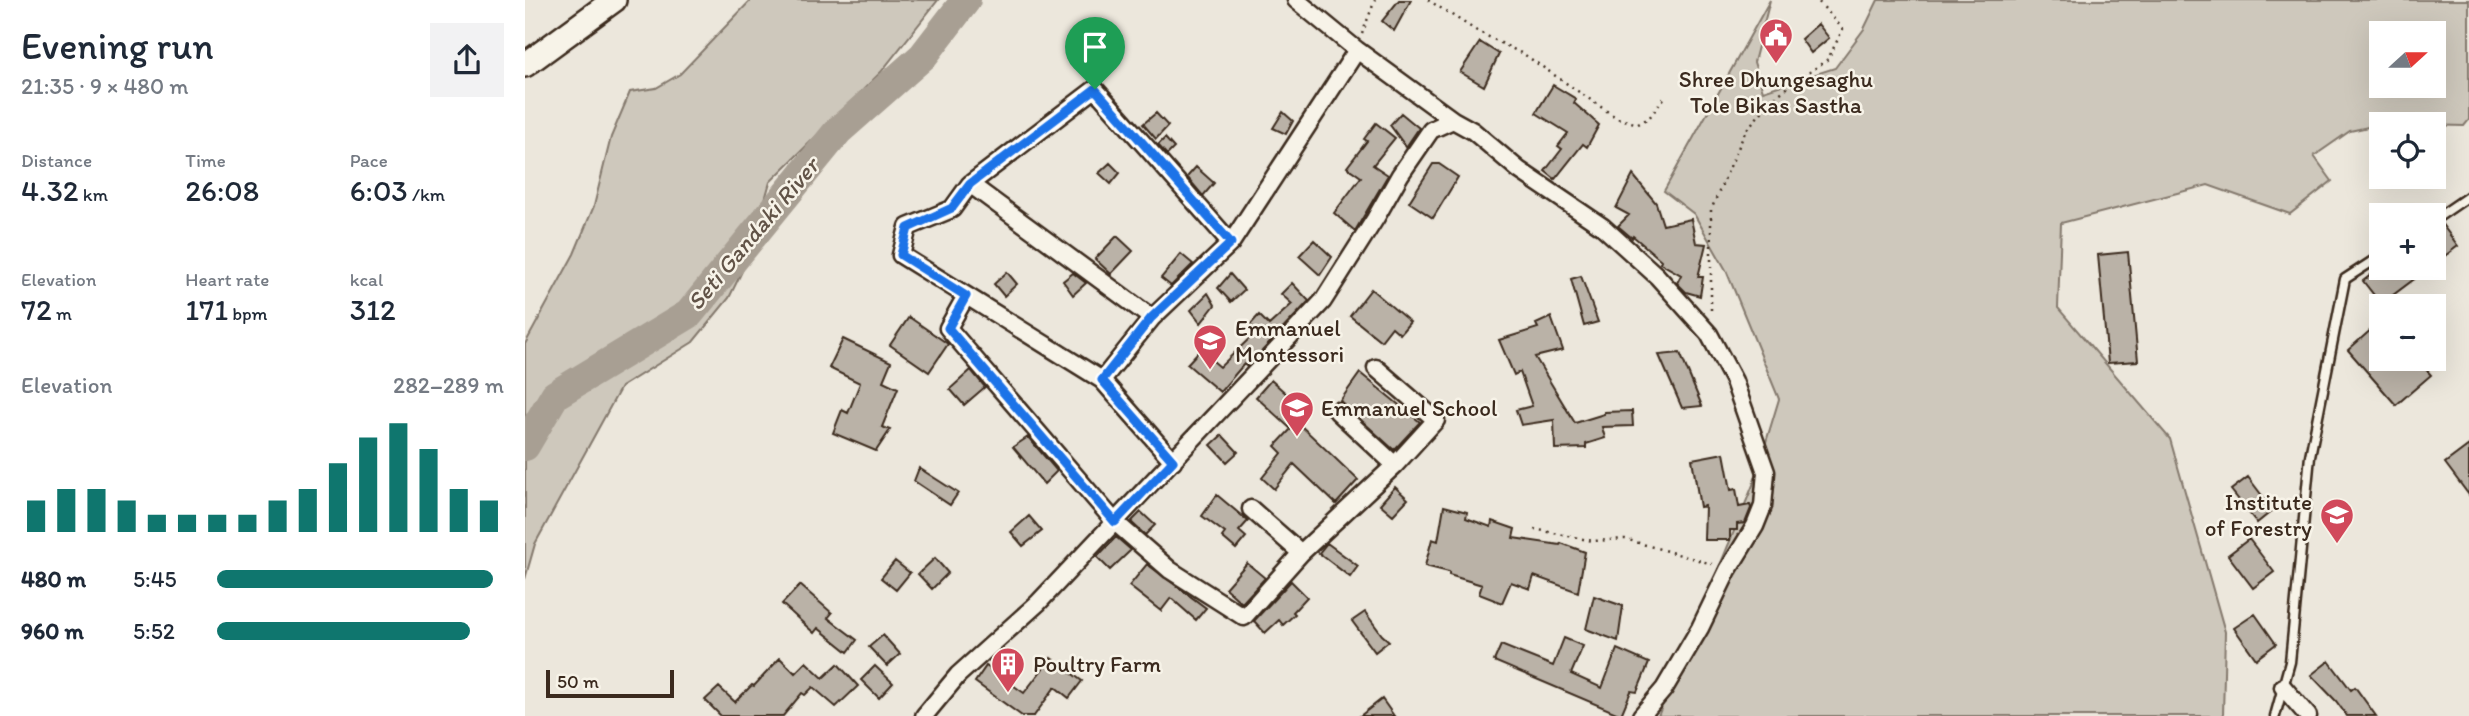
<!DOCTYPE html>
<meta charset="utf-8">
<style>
:root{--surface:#fff;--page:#f2f2f3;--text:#1f2937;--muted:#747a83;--accent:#0f766e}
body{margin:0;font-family:Itim,sans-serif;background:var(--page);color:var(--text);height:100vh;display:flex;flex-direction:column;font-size:26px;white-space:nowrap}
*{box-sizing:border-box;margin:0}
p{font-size:23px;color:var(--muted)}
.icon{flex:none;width:38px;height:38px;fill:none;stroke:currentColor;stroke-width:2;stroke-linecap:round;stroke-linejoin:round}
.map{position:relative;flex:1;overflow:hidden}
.sheet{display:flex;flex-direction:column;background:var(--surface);width:525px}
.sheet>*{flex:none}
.needle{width:46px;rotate:69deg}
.tools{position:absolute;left:1844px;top:21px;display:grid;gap:14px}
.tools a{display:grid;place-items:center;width:77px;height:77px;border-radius:0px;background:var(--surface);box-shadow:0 7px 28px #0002;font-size:35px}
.scale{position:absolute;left:21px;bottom:18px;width:128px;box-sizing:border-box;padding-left:7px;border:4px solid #3b2a1e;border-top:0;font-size:19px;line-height:24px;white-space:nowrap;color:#3b2a1e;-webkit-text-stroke:5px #f7f3e8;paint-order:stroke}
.pin{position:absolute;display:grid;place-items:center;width:60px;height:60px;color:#fff;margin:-72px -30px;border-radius:50% 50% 50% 0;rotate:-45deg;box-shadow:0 0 7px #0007}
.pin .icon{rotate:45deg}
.round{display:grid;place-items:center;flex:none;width:74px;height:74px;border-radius:0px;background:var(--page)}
.overview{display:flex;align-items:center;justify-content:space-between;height:119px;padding:0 21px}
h1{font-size:38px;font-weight:600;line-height:52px}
.figures{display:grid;grid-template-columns:repeat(3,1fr);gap:10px;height:119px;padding:7px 21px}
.figures div{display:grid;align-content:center}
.figures b{font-size:30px;font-weight:600}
.figures small{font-size:19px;font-weight:400}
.figures p{font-size:19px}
.chart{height:196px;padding:14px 21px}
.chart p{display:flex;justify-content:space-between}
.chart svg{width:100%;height:126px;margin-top:7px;stroke:var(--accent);stroke-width:6}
ul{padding:0 21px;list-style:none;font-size:23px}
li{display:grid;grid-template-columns:112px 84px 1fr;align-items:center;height:52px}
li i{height:18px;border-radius:9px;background:var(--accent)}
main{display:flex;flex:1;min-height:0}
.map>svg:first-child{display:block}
.green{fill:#cec8bc;stroke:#84796d;stroke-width:2;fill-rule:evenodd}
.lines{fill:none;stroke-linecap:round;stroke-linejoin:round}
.river{stroke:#a89f93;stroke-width:30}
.building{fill:#bab2a7;stroke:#3b2a1e;stroke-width:2}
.service-casing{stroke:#3b2a1e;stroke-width:13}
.minor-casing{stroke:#3b2a1e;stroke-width:21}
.secondary-casing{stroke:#3b2a1e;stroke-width:28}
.path{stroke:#3b2a1e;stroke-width:2.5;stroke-dasharray:2 5;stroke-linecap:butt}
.service{stroke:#f7f3e8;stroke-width:8}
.minor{stroke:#f7f3e8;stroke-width:16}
.secondary{stroke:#f7f3e8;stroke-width:23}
.route-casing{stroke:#fff;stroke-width:14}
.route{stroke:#1a73e8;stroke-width:9}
.labels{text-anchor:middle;stroke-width:5;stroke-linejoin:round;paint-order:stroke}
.poi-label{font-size:23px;fill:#3b2a1e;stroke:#f7f3e8;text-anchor:start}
.water-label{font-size:24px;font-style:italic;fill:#615347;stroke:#f7f3e8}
</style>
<main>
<section class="sheet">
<div class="overview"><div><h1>Evening run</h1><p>21:35 · 9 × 480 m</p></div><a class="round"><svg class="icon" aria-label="share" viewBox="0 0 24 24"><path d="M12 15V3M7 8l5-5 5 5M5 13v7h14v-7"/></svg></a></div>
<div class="figures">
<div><p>Distance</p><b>4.32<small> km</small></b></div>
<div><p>Time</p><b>26:08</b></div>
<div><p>Pace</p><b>6:03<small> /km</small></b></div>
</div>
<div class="figures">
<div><p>Elevation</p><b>72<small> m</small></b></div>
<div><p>Heart rate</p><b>171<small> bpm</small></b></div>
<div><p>kcal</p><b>312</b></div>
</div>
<div class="chart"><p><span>Elevation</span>282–289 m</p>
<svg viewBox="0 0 160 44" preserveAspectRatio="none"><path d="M5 44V33M15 44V29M25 44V29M35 44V33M45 44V38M55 44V38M65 44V38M75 44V38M85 44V33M95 44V29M105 44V20M115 44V11M125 44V6M135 44V15M145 44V29M155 44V33"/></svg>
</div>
<ul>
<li><b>480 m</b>5:45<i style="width:96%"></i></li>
<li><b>960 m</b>5:52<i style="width:88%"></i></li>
</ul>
</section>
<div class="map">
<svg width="1944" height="716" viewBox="0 0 1944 716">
<rect width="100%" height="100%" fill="#ece7dc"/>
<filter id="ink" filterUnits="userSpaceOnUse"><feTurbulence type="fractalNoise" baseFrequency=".0143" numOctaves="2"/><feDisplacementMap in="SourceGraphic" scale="14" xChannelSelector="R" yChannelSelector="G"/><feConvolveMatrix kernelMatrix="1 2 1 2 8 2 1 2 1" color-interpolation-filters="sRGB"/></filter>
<g filter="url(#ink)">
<!-- green -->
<path class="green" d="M226 0H413L356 72 245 182 223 259 204 298 168 342 96 387 10 544 0 579V344L49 254 69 206 86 137 105 92 131 88 155 74Z
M1245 0 1229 62 1238 91 1310 68 1339 29 1353 0H1944V120L1939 126 1857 124 1825 131 1789 156 1807 181 1765 214 1683 185 1536 223 1533 308 1645 439 1700 632 1698 716H1133L1228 485 1254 399 1201 270 1169 214 1139 191ZM1857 33H1909V86H1857Z"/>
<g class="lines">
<!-- river -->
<path class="river" d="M0 446 30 395 164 314 313 131 398 56 441 0"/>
</g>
<!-- building -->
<path class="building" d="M874 0H886L869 31 857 21Z
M1293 24 1304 38 1286 53 1276 39Z
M955 42 974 54 959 86 935 72Z
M1028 85 1051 99 1049 103 1074 125 1062 147 1058 144 1030 179 1020 171 1037 149 1033 146 1043 133 1011 113Z
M758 112 768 121 761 134 748 128Z
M631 113 643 126 631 139 618 124Z
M876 113 894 128 881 147 865 125Z
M851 123 870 138 848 165 863 175 830 231 809 213 836 177 822 167 842 141 839 139Z
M640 138 649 148 642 155 633 145Z
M585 163 595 173 586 184 574 173Z
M908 164H914L933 177 908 218 884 202Z
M671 167 689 183 678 196 662 177Z
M1108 175 1131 203 1138 225 1166 219 1171 243 1181 244 1173 277H1178L1175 296 1161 292 1152 283 1156 275 1135 263 1136 260 1108 236 1107 238 1093 226 1104 215 1091 208Z
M1916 223 1933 246 1909 264V226Z
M592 236 608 251 586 274 570 259Z
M789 240 807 257 795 275 774 256Z
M1603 252 1613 361 1583 363 1573 255Z
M656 254 668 264 646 286 636 278Z
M1855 268H1904L1856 304 1838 281Z
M482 272 492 284 479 296 469 284Z
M548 273 561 283 548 295 538 281Z
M705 274 719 290 706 302 693 288Z
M1056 276 1073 322 1059 326 1046 279Z
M767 283 784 301 722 367 719 364 695 392 662 364 675 350 695 367 732 331 725 325 734 315 744 325 767 304 756 294Z
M846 289 885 322 875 334 867 327 856 341 825 316Z
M683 293 690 305 676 323 666 310Z
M384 317 423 344 404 372 365 345Z
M1026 317 1038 350 1010 357 1050 423 1079 414V412L1107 411 1108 426 1077 427 1080 438 1061 444V448L1030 449 1029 420 996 425 991 410 1007 406 995 372 989 375 974 340 1013 328 1011 324Z
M1857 320V359H1892L1906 375 1871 405 1823 350Z
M318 339 366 362 358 381 373 388 357 427 365 430 351 451 308 433 317 410 323 413 335 383 304 368Z
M1155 353 1177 406 1157 408 1134 355Z
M446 370 460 387 439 405 425 389Z
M835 373 895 422 869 450 815 401Z
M746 380 782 412 773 423 833 480 811 504 769 464 749 489 737 478 757 453 750 446 766 429 731 397Z
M697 435 713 452 702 462 686 445Z
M503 437 532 471 519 484 488 447Z
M1944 445V495L1920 463Z
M1199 453 1206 490 1211 489 1214 507 1225 505 1226 508 1220 523 1212 524V530H1205V540H1179L1180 506 1175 507 1167 459Z
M394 468 433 493 425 505 389 481Z
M1723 477 1748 510 1732 523 1706 490Z
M870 487 883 499 868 515 855 504Z
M692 495 723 521 714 531 721 537 711 549 697 537 700 533 677 516Z
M919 506 942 512 941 518 966 527 967 521 990 529 988 538 1035 545 1036 543 1060 552 1053 592 1009 576 1005 589 986 582 977 603 954 594 957 585 924 575V572L900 566 907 539 913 541Z
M616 512 630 525 620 535 606 522Z
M504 516 517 531 498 546 486 532Z
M591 537 606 550 585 570 572 557Z
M1724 539 1749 572 1728 588 1703 555Z
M802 543 833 566 825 577 794 553Z
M410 558 423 573 407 589 393 574Z
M370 561 385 573 371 590 356 578Z
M722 563 740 578 717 603 700 588Z
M622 564 681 608 671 620 646 598 636 611 604 586Z
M766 581 782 597 768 612 770 614 758 625 754 620 740 633 729 621Z
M275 585 307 613 303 618 332 640 323 652 293 628 289 633 257 604Z
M1069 596 1098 606 1093 641 1061 629Z
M840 612 857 635 864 641 850 652 827 621Z
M1730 614 1751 644 1731 659 1709 628Z
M358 635 375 654 362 666 344 647Z
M1039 638 1058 646 1046 674 1077 688 1092 649 1124 663 1112 692 1106 691 1096 715 969 661 976 645 1028 666Z
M255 658 270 673 281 662 298 678 313 664 333 686 311 707 288 687 280 695 277 693 258 716H196L180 700 194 687 210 702 227 685 229 686Z
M526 658 557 681 544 698 530 687 509 716H497L450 682 461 666 499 693Z
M1804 661 1826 690 1830 687 1851 716H1822L1811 701 1786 675Z
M350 666 368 683 354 698 336 680Z
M857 699 869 716H835Z"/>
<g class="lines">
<!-- service casing -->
<g class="service-casing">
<path id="service" d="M1909 220 1944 196
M1750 716 1765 662 1785 456 1820 279 1857 255"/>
</g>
<!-- minor casing -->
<g class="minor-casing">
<path id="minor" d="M771 0 832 50 928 120
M445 184 627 318 706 243
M441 296 423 328 590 522 645 570 719 617 776 553 870 465 911 420 851 368
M577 380 627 318
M812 411 870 465
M648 461 577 380 376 255 383 227 427 209 445 184 570 89 706 243 832 50
M726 509 776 553
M1758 687 1783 716
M399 716 433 675 513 603 798 301 850 219 875 175 906 130 928 120 948 131 994 170 1078 227 1132 276 1184 334 1209 381 1241 472 1238 506 1230 526 1203 570 1175 628 1139 689 1116 716"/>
</g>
<!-- secondary casing -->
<g class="secondary-casing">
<path id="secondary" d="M0 65 89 0"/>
</g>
<!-- path -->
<path class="path" d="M903 0 952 31 1000 55 1092 118 1113 124 1124 118 1140 97
M837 34 850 0
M1186 310V210L1221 130 1251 96 1303 59 1318 29 1292 0
M1009 529 1068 541 1100 539 1187 564"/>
<!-- service -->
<use href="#service" class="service"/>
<!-- minor -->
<use href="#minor" class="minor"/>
<!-- secondary -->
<use href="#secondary" class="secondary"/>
</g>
</g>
<g class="lines" filter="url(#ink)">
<!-- route casing -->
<g class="route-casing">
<path id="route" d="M570 89 706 243 626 318 577 380 648 461 590 522 423 328 441 296 376 255 383 228 427 208 445 184Z"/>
</g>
<!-- route -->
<use href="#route" class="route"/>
</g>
<!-- icons -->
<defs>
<g id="civic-pin" transform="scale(1.75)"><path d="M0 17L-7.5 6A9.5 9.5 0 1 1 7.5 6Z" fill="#d1495b" stroke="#f7f3e8"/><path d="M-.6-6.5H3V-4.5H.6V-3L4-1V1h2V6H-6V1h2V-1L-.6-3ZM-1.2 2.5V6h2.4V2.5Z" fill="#fff"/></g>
<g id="school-pin" transform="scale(1.75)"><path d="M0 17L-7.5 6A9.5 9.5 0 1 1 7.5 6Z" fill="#d1495b" stroke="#f7f3e8"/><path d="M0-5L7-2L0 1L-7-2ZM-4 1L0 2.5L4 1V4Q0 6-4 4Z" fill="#fff"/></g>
<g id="university-pin" transform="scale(1.75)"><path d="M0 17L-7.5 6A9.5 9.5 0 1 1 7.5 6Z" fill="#d1495b" stroke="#f7f3e8"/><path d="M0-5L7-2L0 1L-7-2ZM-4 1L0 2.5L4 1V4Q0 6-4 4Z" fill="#fff"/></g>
<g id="building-pin" transform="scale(1.75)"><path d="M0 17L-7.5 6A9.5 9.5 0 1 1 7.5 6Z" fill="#d1495b" stroke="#f7f3e8"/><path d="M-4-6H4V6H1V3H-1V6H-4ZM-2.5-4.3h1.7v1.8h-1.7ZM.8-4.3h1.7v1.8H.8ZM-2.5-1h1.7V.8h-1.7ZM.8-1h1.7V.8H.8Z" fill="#fff"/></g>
</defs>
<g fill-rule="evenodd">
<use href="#civic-pin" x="1251" y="35"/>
<use href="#school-pin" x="685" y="341"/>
<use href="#school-pin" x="772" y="408"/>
<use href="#university-pin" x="1812" y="515"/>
<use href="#building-pin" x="483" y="664"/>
</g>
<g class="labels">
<!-- poi labels -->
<g class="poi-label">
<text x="1251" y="87" text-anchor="middle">Shree Dhungesaghu<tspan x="1251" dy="26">Tole Bikas Sastha</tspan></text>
<text x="710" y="336">Emmanuel<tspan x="710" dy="26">Montessori</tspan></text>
<text x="796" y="416">Emmanuel School</text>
<text x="1787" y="510" text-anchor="end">Institute<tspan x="1787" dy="26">of Forestry</tspan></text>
<text x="508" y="672">Poultry Farm</text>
</g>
<!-- water labels -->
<g class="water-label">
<text transform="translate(228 234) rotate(-50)" y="8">Seti Gandaki River</text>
</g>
</g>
</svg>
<div class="tools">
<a><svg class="needle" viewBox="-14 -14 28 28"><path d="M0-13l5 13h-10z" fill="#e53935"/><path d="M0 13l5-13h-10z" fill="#747a83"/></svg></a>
<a><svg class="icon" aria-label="locate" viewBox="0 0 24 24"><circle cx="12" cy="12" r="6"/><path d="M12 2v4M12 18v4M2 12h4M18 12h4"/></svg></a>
<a>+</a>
<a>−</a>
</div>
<div class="scale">50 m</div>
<div class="pin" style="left:570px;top:89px;background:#1e9e55"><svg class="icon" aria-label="arrive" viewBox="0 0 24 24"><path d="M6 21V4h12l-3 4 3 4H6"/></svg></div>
</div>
</main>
